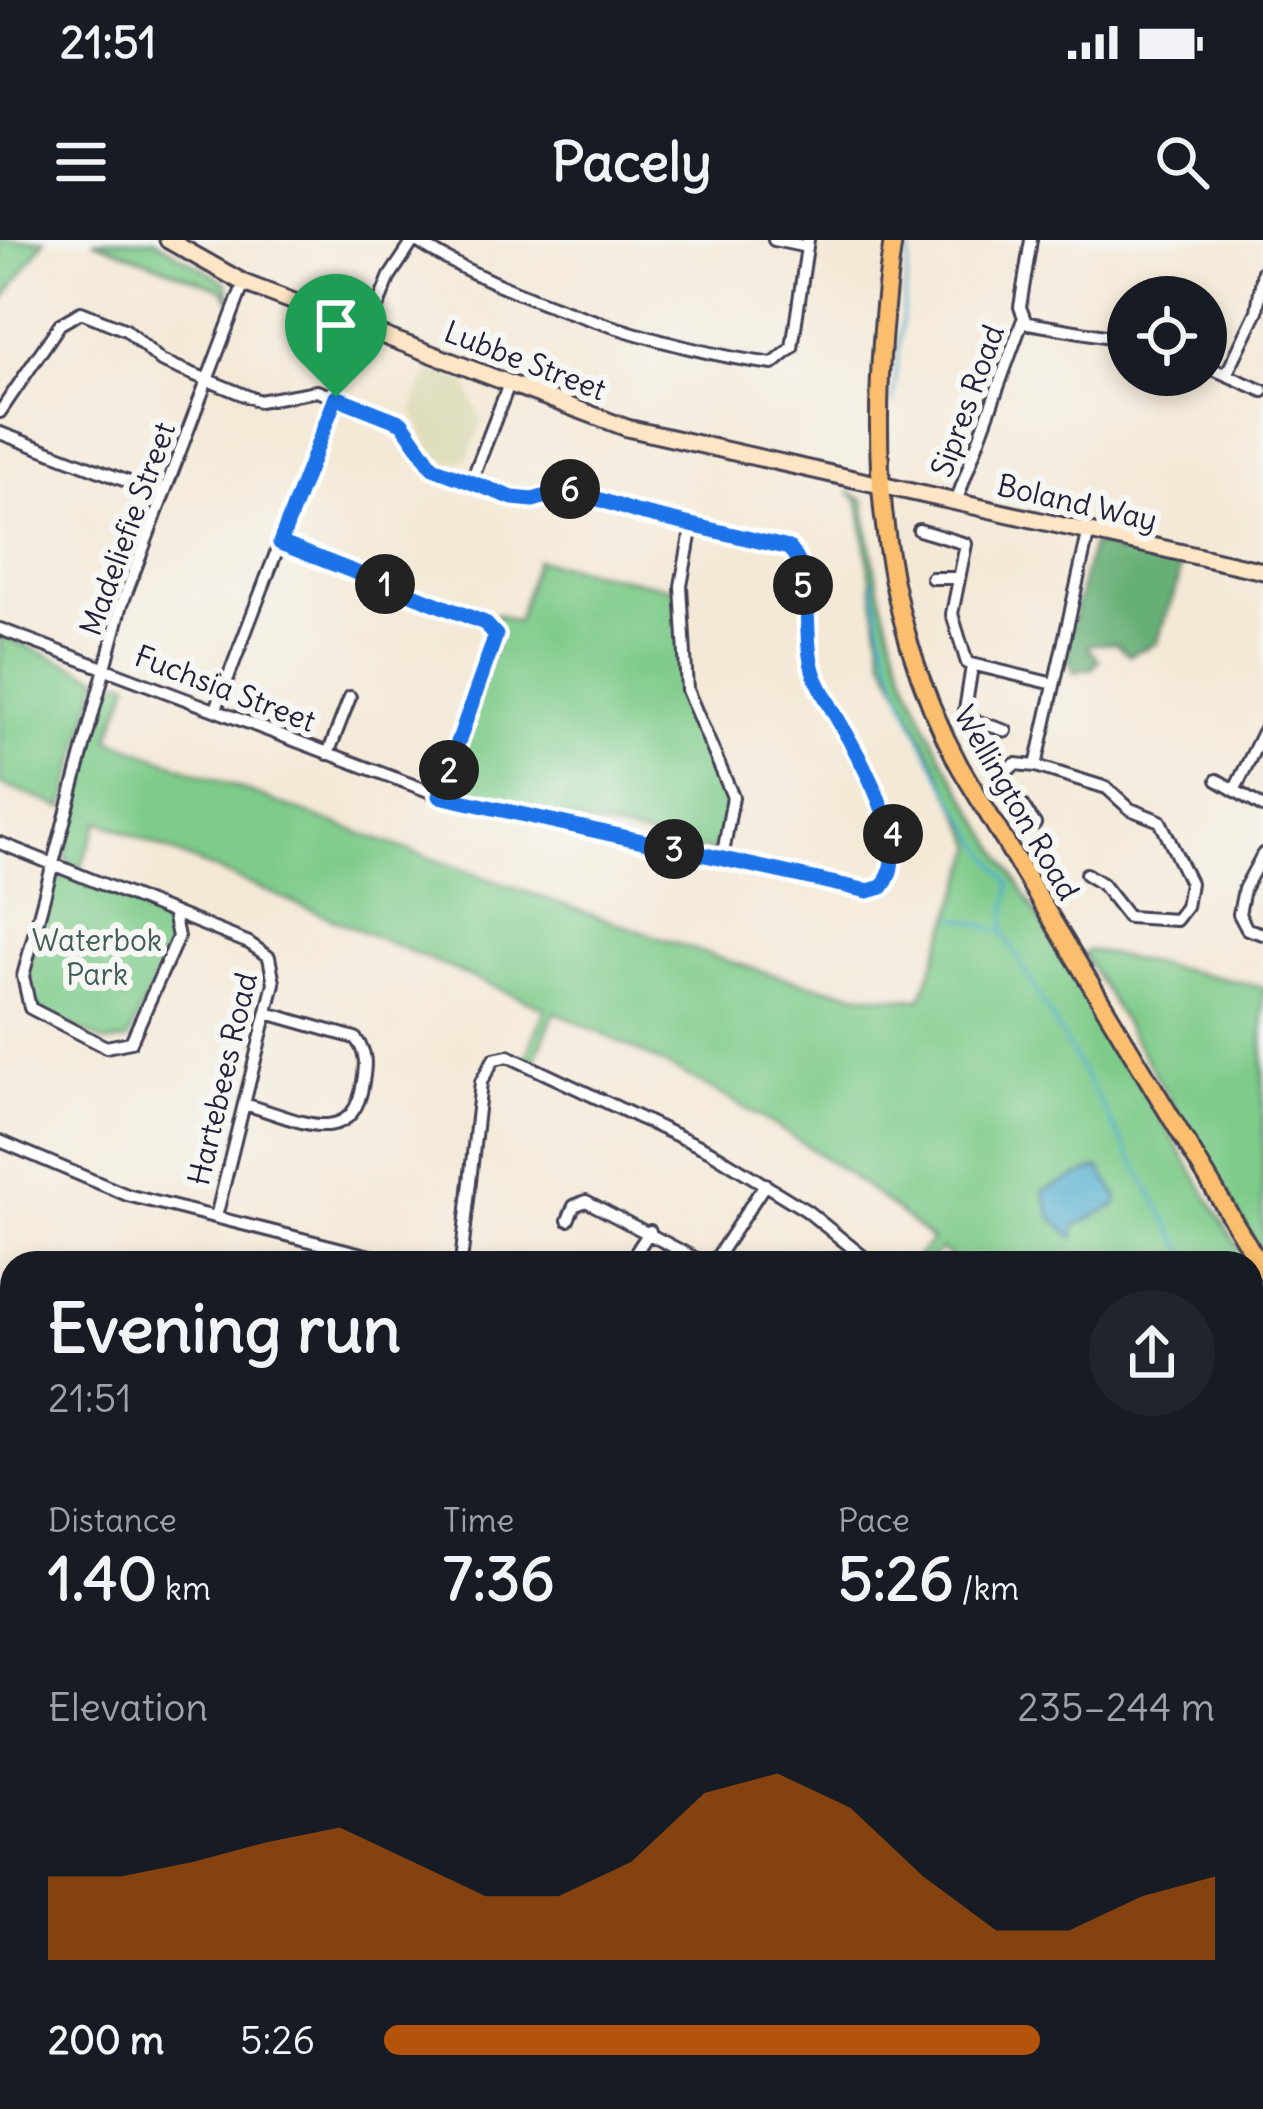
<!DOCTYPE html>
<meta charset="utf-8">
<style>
:root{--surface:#171b24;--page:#20242c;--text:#f1f3f6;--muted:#9ea1a6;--accent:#b45309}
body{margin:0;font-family:Delius,sans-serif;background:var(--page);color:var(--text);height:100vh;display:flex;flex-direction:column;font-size:45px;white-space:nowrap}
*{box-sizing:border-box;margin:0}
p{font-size:39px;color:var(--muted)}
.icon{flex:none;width:66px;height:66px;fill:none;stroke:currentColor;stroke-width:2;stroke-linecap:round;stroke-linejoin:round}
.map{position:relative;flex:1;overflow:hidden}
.drawer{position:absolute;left:0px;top:1011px;width:1263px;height:858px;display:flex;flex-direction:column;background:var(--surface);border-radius:36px 36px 0 0;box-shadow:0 6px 18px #0003}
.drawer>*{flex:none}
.tools{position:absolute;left:1107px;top:36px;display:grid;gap:24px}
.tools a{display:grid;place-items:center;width:120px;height:120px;border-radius:50%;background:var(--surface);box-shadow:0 6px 18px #0003;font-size:60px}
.pin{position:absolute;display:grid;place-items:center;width:102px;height:102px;color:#fff;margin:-123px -51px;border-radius:50% 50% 50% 0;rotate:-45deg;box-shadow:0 0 12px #0007}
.pin .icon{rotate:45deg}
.km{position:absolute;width:60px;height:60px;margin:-30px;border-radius:50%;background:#222;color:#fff;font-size:33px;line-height:60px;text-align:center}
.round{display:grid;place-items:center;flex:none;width:126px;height:126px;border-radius:63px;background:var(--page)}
.overview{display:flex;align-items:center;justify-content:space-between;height:204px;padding:0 48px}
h1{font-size:66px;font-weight:700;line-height:90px}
.figures{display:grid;grid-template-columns:repeat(3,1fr);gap:18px;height:204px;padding:12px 48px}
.figures div{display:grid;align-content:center}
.figures b{font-size:60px;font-weight:700}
.figures small{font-size:33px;font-weight:400}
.figures p{font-size:33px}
.chart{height:336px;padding:24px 48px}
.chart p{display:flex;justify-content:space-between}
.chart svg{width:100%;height:216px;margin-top:12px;fill:var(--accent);opacity:.7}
ul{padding:0 48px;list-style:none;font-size:39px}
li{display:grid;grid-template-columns:192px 144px 1fr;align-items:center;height:90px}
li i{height:30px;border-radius:15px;background:var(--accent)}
.status{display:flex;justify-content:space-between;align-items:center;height:84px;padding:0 60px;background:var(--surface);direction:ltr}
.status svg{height:33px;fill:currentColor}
header{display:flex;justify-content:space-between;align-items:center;height:156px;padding:0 48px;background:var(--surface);font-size:54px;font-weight:700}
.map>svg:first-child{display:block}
.built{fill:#deddbb}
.green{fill:#7ecb8a;stroke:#507662;stroke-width:3}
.forest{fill:#66af76;stroke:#446858;stroke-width:3}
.water{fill:#51adcf;stroke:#3a6885;stroke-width:3}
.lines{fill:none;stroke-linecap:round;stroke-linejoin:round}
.stream{stroke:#51adcf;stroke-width:3}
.street-casing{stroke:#424052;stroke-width:16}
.secondary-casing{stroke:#424052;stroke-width:21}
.primary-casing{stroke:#424052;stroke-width:22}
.street{stroke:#fff;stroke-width:10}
.secondary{stroke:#fde5c5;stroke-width:15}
.primary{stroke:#fabe6e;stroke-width:16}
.route-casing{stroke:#fff;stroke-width:24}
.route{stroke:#1a73e8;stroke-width:15}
.labels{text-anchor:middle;stroke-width:12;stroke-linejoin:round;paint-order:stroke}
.street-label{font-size:30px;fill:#22223b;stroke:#f6f6f2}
.park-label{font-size:30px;fill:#425d57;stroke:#f6f6f2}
</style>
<div class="status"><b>21:51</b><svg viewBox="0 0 49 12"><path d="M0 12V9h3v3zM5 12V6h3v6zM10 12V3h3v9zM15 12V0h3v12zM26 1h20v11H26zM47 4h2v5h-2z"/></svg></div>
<header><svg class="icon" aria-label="menu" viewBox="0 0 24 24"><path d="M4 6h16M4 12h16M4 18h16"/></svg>Pacely<svg class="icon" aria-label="search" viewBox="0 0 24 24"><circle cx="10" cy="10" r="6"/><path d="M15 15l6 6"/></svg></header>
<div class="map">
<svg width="1263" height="1869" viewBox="0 0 1263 1869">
<rect width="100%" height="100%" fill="#f6f6f2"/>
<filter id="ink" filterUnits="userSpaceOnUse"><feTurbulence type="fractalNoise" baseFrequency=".00833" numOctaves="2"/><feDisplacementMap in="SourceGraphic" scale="24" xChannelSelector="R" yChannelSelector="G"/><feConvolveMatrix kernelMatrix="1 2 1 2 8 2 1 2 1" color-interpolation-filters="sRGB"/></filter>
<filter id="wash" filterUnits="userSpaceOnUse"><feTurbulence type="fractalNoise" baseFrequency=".004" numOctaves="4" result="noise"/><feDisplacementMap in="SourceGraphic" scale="48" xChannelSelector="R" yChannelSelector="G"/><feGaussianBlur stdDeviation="2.7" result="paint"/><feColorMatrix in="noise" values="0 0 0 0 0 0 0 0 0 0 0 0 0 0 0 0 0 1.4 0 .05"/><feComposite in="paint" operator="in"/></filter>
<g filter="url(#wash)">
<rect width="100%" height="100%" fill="#f4e9d7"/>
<!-- built -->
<path class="built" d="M429 129 466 142 482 183 468 218 452 224 432 216 413 169Z"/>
<!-- green -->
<path class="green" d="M0 0H45L0 64Z
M93 0H154L226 42 232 62 223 50Z
M848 251 864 260C875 354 899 434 943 519L1248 1023H957L941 1009 928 1023H911L932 1000C818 901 692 834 555 772L534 821 526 818 545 768 99 581 80 629 65 619 106 451 122 440 130 442 109 499C273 562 438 622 605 679 707 713 812 757 921 759L976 606 883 416 859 262Z
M536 320 678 349 686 465 730 559 719 609 714 612 450 553 449 543 498 386 493 382 496 374 517 382Z
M0 395 99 437 64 568 0 544Z
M68 635 168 676 175 693 128 800 106 803 38 769C14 737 44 677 54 641Z
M1089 710 1263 747V1015L1083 714Z
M1251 1028 1263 1048V1149L1251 1146Z
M1251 1236 1263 1244V1389L1251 1397Z
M0 1306 12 1307V1413L0 1411Z
M185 1857H290V1869H185Z"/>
<!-- forest -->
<path class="forest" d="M1092 304 1110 306 1116 313 1135 311 1180 325C1181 349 1161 381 1157 403L1129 415 1115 403 1090 404 1087 407 1099 420 1093 428 1074 432 1065 410Z"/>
<!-- water -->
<path class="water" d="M1099 927 1118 958 1116 965 1075 986 1074 998 1052 978 1043 951Z"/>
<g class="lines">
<!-- stream -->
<path class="stream" d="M893 163 911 0
M874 339C883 448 946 556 1010 644L1009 655
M956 677 1003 692 1191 1023
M1003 692 1008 659
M1251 1076 1263 1075
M41 1869 44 1857"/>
</g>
</g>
<g filter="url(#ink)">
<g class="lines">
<!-- street casing -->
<g class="street-casing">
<path id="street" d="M415 0C499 56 673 112 773 124L792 108 808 0
M774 0 807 7
M1025 80 1020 67 1031 0
M368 90 390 36 414 0
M1206 126 1263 151
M1227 133 1257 71 1263 31
M0 172 60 84 81 72 126 90 161 121 259 161 317 151 402 183 433 228 513 258 534 259 569 249 636 272 789 308 800 325 814 437 890 585C896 605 896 630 882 647L868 651 455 561 0 389
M0 193 163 255
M471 242 509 144
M956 262 1022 82 1128 100
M692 285 681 346 687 450 733 557 722 619
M919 290 966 304 952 374 967 423 1054 444
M280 303 495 390 496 407 439 556
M932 338H959
M972 426 964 477 1006 491
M216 469 336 157
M328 514 350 457
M1217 540 1263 567
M1235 549 1263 492
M1035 584 1002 536 1015 524 1036 526
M0 603 249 703 269 717 274 743 216 977
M1263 614 1244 649 1239 674 1247 689 1263 694
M1086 634 1102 644 1128 677 1176 680 1186 667 1190 643 1160 581 1130 569 1107 548 1036 526 1088 294
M173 673 178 697 131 802 106 807 30 768 23 736 122 364 244 43
M244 864C293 877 353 914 363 842 366 824 367 812 355 798L267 773
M0 901 127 955 398 1023
M568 980 574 966 586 961 704 1023
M461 1023 481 842 494 819 508 816 710 911 807 971 871 1023
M629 1023 650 991
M713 1023 765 944
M1251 1206 1263 1219
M0 1303 12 1304
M1251 1432 1263 1433
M0 1468 12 1469
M1251 1512 1263 1513
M1251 1625 1263 1629
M0 1679H12
M0 1717 12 1719
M614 1857 622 1869
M712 1857 713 1869
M812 1857 813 1869
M909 1857 910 1869
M956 1857 957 1869
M1076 1857 1077 1869
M1114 1857 1115 1869
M1130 1857 1131 1869
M462 1869 522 1859 534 1869
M1254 1869 1263 1865"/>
</g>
<!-- secondary casing -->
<g class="secondary-casing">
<path id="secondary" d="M168 0 244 43 627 188 1263 331
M1251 1704 1263 1703
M0 1767 12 1770
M298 1869 299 1857"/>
</g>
<!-- primary casing -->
<g class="primary-casing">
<path id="primary" d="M893 0C867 184 870 359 960 527L1263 1030"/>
</g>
<!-- street -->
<use href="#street" class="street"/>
<!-- secondary -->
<use href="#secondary" class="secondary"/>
<!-- primary -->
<use href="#primary" class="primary"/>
</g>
</g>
<g class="lines" filter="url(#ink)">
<!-- route casing -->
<g class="route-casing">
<path id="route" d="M336 157 402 183 433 228 513 258 533 260 569 249 636 272 789 308C819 340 798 404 818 443 840 489 920 601 882 647L868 651 439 556 496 395 485 383 280 303Z"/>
</g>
<!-- route -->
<use href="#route" class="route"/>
</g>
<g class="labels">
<!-- street labels -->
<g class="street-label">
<text transform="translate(525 121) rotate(21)" y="10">Lubbe Street</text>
<text transform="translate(968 161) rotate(-70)" y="10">Sipres Road</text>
<text transform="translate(1077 263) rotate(13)" y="10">Boland Way</text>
<text transform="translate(128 289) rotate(-70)" y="10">Madeliefie Street</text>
<text transform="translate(225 449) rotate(21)" y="10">Fuchsia Street</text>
<text transform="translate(1016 563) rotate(60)" y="10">Wellington Road</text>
<text transform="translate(223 839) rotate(-77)" y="10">Hartebees Road</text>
</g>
<!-- park labels -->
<g class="park-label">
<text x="97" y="711">Waterbok<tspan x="97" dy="34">Park</tspan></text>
</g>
</g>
</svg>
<div class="tools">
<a><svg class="icon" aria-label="locate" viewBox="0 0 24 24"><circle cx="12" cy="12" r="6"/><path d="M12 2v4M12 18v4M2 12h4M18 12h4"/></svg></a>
</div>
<div class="pin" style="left:336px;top:157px;background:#1e9e55"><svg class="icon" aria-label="arrive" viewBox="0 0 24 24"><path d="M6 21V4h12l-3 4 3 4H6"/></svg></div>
<b class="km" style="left:385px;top:344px">1</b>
<b class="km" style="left:449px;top:530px">2</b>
<b class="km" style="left:674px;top:609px">3</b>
<b class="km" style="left:893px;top:594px">4</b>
<b class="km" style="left:803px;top:345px">5</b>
<b class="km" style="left:570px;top:249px">6</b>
<section class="drawer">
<div class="overview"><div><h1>Evening run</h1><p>21:51</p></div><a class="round"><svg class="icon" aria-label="share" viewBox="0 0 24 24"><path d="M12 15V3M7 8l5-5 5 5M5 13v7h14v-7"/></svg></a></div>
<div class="figures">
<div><p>Distance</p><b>1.40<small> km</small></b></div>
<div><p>Time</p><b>7:36</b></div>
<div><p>Pace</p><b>5:26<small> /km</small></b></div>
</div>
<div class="chart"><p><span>Elevation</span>235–244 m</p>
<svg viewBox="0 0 160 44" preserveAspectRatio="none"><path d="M0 44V27L10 27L20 24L30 20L40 17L50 24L60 31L70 31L80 24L90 10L100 6L110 13L120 27L130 38L140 38L150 31L160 27V44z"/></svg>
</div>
<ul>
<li><b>200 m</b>5:26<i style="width:79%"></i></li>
</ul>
</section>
</div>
